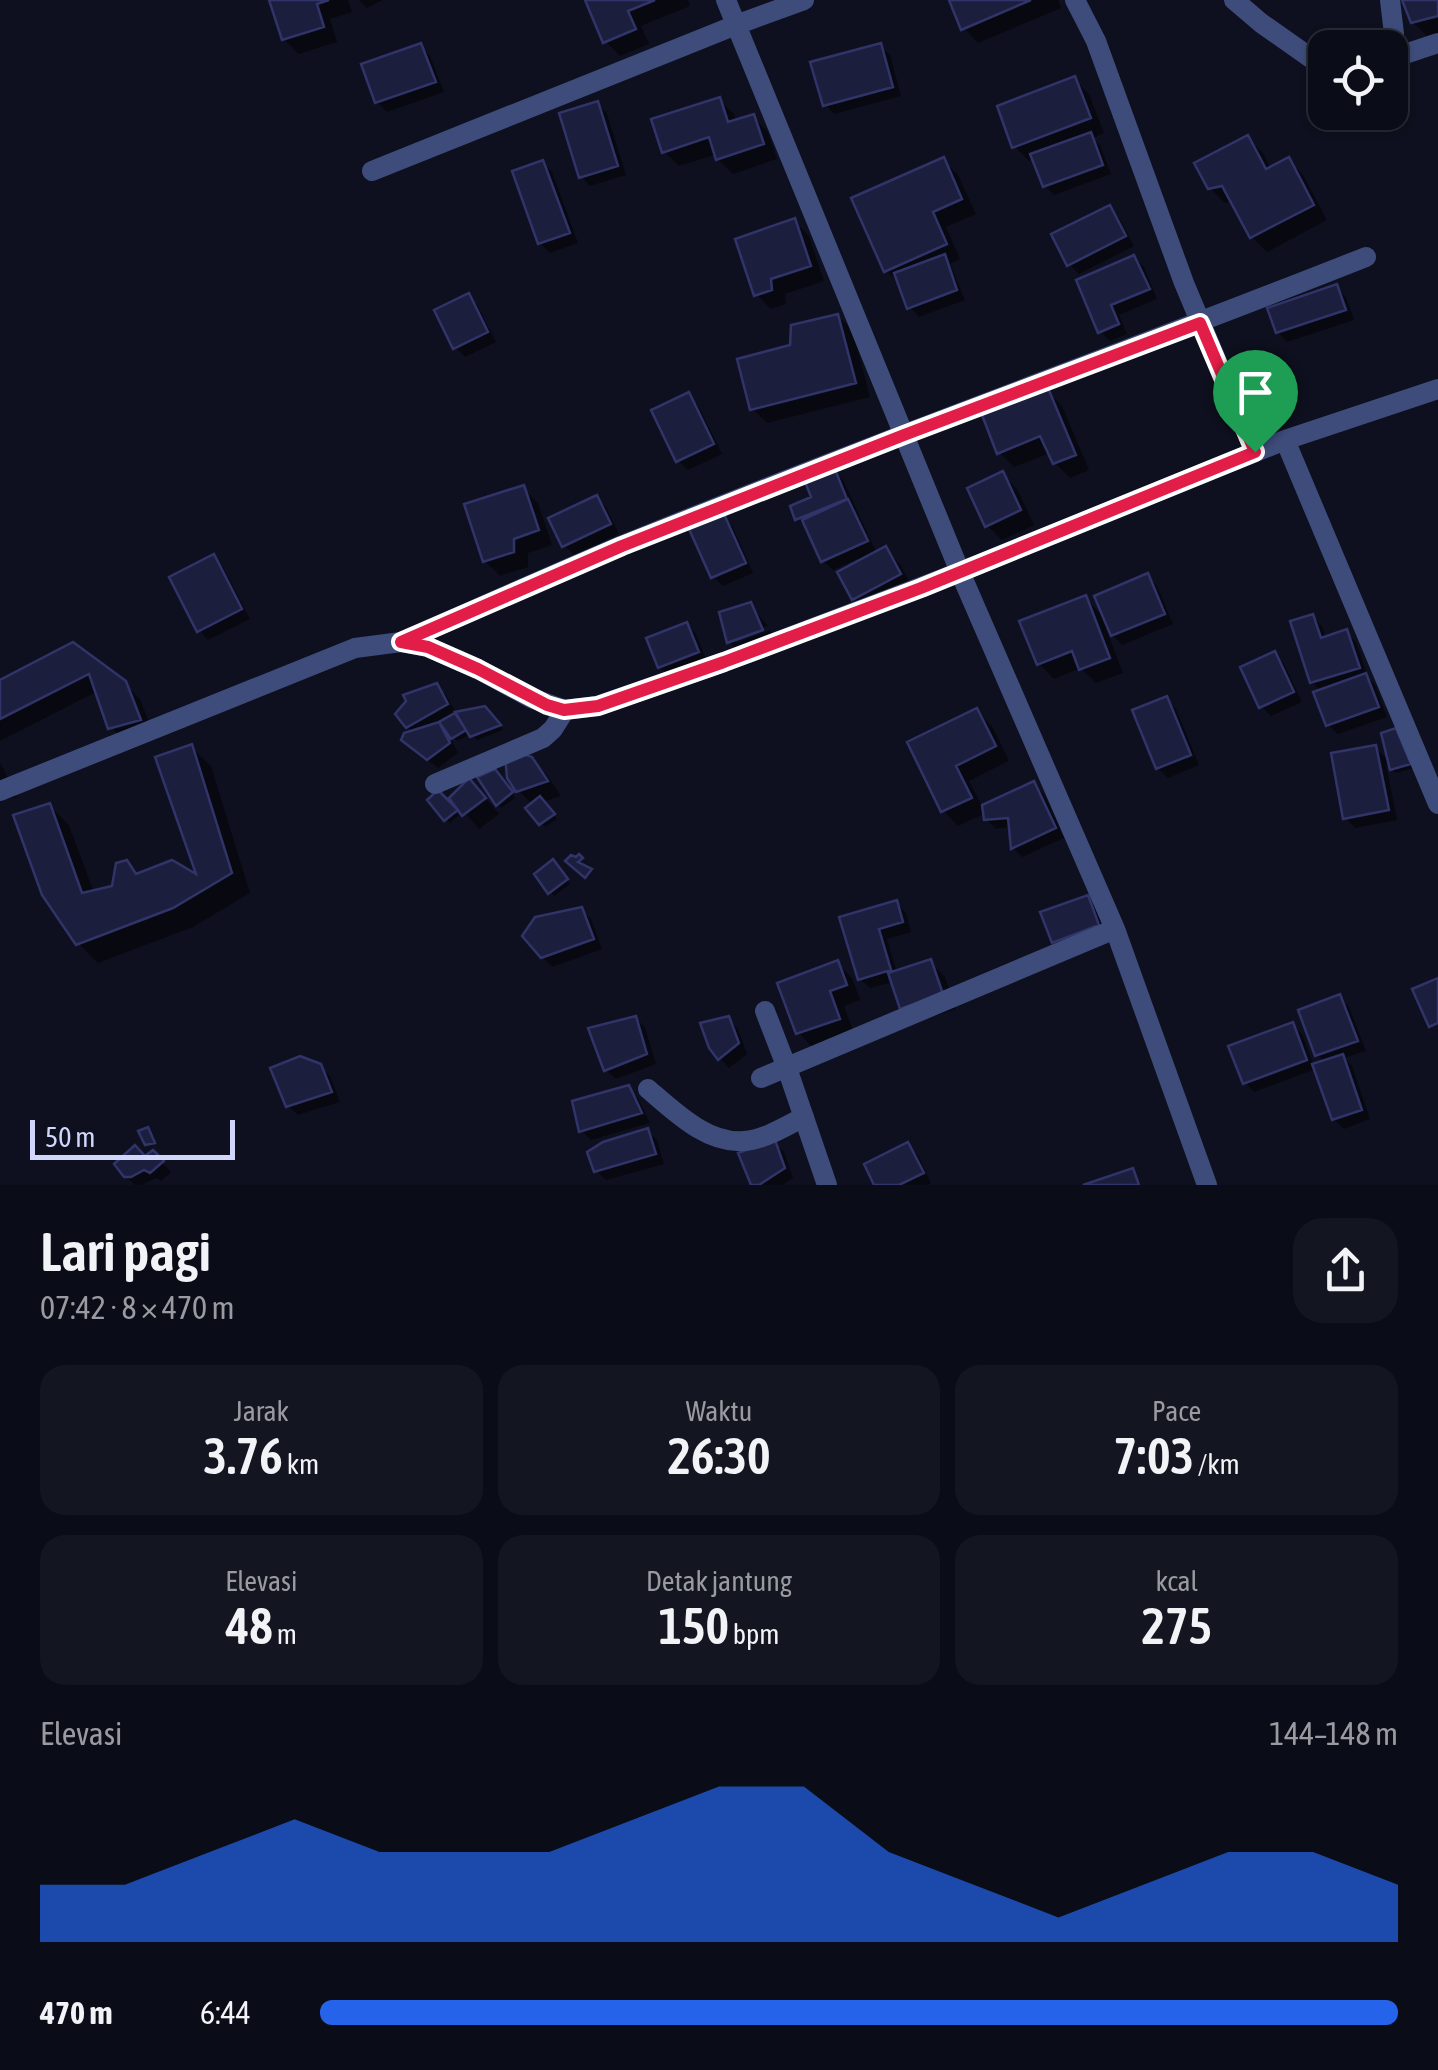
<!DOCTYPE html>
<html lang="id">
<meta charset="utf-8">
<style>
:root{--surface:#0a0c17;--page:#131520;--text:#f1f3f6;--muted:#999ba1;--line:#2a2c36;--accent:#2563eb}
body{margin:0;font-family:"Asap Condensed",sans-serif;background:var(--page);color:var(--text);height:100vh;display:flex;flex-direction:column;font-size:38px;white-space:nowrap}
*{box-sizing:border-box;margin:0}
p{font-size:32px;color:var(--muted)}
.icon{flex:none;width:55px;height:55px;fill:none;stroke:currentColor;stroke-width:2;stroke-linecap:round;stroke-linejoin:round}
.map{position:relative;height:1185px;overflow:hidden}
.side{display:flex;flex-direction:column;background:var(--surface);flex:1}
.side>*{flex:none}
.buttons{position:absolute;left:1308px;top:30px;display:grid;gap:20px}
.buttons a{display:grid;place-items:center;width:100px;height:100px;border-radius:20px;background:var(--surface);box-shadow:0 2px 8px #0004,0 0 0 2px var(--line);font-size:50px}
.scale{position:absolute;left:30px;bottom:25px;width:205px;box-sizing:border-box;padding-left:10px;border:5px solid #d0d7fb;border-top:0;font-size:28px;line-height:35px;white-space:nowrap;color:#d0d7fb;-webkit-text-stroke:8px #0e101f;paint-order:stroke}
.pin{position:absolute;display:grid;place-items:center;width:85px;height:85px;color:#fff;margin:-102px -42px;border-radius:50% 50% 50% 0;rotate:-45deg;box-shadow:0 0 10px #0007}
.pin .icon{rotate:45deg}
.round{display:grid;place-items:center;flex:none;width:105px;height:105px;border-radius:30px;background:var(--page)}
.overview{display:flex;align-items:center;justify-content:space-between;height:170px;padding:0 40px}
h1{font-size:55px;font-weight:600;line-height:75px}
.figures{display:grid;grid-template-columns:repeat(3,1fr);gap:15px;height:170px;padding:10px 40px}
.figures div{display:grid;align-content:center;border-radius:25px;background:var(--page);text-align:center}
.figures b{font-size:50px;font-weight:600}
.figures small{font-size:28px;font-weight:400}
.figures p{font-size:28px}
.chart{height:280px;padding:20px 40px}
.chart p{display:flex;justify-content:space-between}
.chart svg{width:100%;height:180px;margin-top:10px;fill:var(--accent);opacity:.7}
ul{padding:0 40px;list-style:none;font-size:32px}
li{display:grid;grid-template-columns:160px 120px 1fr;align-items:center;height:75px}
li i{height:25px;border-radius:12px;background:var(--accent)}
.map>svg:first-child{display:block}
.shadow{fill:#0007}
.building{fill:#1c1e3e;stroke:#303468;stroke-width:2.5}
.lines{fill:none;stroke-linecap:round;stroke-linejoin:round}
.minor{stroke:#3d4c7a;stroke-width:20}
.route-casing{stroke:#fff;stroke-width:20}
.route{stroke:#e11d48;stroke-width:12}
</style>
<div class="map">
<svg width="1438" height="1185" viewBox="0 0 1438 1185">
<rect width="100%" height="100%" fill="#0e101f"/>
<!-- shadow -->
<path class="shadow" d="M271 0H348L352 12 330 19 337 42 299 54 284 39Z
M359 0H383L367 8Z
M587 0H688L690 6 641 26 649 44 620 56 605 41Z
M951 0H1058L1061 8 978 43 964 28Z
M1405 0H1438V34L1428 37 1413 22Z
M421 46 430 56 444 92 387 112 377 102Z
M880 46 890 55 901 96 834 114 825 104Z
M1074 79 1089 94 1104 133 1093 138 1100 145 1111 174 1054 195 1045 186 1035 159 1029 161 1014 146Z
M719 100 734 114 736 122 753 117 768 132 777 159 733 174 718 159 717 154 679 166 664 151Z
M598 104 607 114 626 175 590 186 581 176Z
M1248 138 1263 153 1271 169 1289 160 1303 175 1327 220 1267 252 1252 237 1233 201 1225 203 1210 188Z
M943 160 958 175 976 214 946 227 960 259 950 264 965 300 919 317 910 307 902 286 887 271 854 200Z
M542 162 552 172 578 243 550 253 540 243Z
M1110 208 1119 218 1134 246 1079 274 1069 264Z
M794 221 809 236 824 281 785 294 786 304 771 309 756 294Z
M1134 258 1144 267 1157 299 1119 315 1127 334 1110 341 1100 331 1079 281Z
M1336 287 1346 297 1354 320 1287 342 1278 332Z
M469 296 478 306 496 342 465 357 455 347Z
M838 316 853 331 870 397 767 423 752 408 793 347Z
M1047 391 1062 406 1089 470 1070 478 1055 463 1050 453 1014 467 1000 453Z
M689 395 698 405 722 454 688 470 678 461Z
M834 470 843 480 877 554 885 549 900 564 914 590 869 613 855 599 862 562 860 558 833 570 823 561 807 528 797 518 814 499Z
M1002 474 1017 489 1034 525 1002 540 987 525Z
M523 488 538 503 552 545 528 553V567L500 576 485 561Z
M597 498 606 507 619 534 574 555 564 545Z
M724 517 733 527 753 573 723 586 713 577Z
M214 557 223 567 250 619 208 640 199 630Z
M1148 576 1157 586 1173 624 1122 645 1106 628 1123 673 1096 683 1081 668 1054 679 1039 664 1085 598 1106 619Z
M750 605 768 626 736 637V643L770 630 776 645 744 656 729 642Z
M1312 616 1322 626 1326 639 1346 632 1356 642 1368 678 1375 685 1387 717 1338 734 1328 725 1322 692 1312 682Z
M687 625 696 634 707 662 669 676 660 667Z
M73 645 124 683 140 699 154 735 126 742 111 727 98 691 0 741V683Z
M1275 654 1284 664 1302 702 1271 716 1261 706Z
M437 686 446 695 457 715 484 708 503 730 477 740 471 734 457 741 448 732 458 753 438 768 414 749V733L408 727Z
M1167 699 1176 709 1199 765 1168 778 1158 768 1136 712Z
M977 711 992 726 1009 761 969 781 983 808 1034 784 1044 794 1064 838 1022 857 1013 848 1011 827 996 829 986 819V813L958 826 944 811 911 743Z
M1395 731 1414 768 1396 773 1386 764 1397 820 1355 828 1346 818 1375 747 1390 762Z
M191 747 211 766 250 893 193 927 98 963 78 943 50 806 69 825 94 893 114 888 127 863 139 875 200 880Z
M531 759 547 775 561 796 543 802 557 819 545 827 529 809 533 805 518 790Z
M0 764H1L17 797 0 800Z
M499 777 515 798 501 808 498 804Z
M438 794 459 815 450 823 431 801Z
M484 796 499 814 479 829 452 798Z
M557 866 570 884 554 896 550 892Z
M1087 898 1097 907 1107 935 1063 951 1054 941Z
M896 903 906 913 911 932 887 939 897 973 930 962 945 977 956 1009 917 1022 893 982 870 988 860 979 842 919Z
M581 910 591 919 602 949 552 967 542 957Z
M837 963 852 978 860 1000 844 1006 854 1033 813 1048 799 1033Z
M1340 997 1349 1007 1366 1051 1344 1058 1352 1066 1370 1119 1344 1129 1334 1119 1316 1069 1254 1092 1245 1082 1292 1025 1302 1034 1314 1066 1325 1063 1318 1055Z
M636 1018 645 1028 656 1064 616 1079 606 1070Z
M728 1019 738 1029 747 1054 729 1068 720 1058Z
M319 1066 330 1076 340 1102 298 1115 288 1106Z
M628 1088 638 1098 650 1123 591 1140 582 1131Z
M647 1131 657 1140 664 1164 606 1180 596 1170Z
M774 1143 784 1152 793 1178 783 1185H753Z
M908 1145 918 1155 931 1183 927 1185H877Z
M153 1153 171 1172 161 1181 156 1178 142 1185H135L125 1176Z"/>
<!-- building -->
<path class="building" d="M269 0H329L317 4 324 27 282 40Z
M585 0H655L628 11 636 29 603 43Z
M949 0H1031L961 30Z
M1402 0H1438V16L1411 23Z
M421 43 436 82 375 103 361 64Z
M881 43 893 87 823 106 810 62Z
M1075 76 1091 118 1012 148 997 106Z
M720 97 728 122 754 114 764 144 716 160 709 137 662 153 651 119Z
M598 101 618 166 579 178 559 113Z
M1091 132 1103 165 1043 187 1030 154Z
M1248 135 1266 169 1289 157 1314 205 1250 238 1222 186 1208 189 1194 163Z
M944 157 962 199 933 212 947 244 884 272 851 198Z
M543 160 570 233 538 244 512 171Z
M1110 205 1126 236 1067 266 1051 234Z
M795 218 811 266 771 279 772 290 754 296 735 239Z
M945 254 957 290 907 309 894 273Z
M1134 255 1150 289 1111 305 1119 324 1098 333 1076 280Z
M1337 284 1346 310 1276 333 1267 308Z
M469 293 488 332 453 349 434 310Z
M838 314 856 383 750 410 737 359 790 345 791 325Z
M1048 388 1076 455 1053 464 1040 436 997 454 982 415Z
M689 392 714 444 676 462 651 410Z
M834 467 847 499 795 520 790 506 811 497 804 479Z
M1003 471 1021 510 985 527 967 488Z
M524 485 539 530 514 539V552L483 562 464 504Z
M597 495 611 524 562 547 548 518Z
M848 499 868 541 821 562 802 520Z
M724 514 746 563 711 578 689 529Z
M886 546 901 574 852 600 837 572Z
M214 554 242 609 197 632 169 577Z
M1148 573 1165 614 1111 636 1094 596Z
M1086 595 1110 658 1079 670 1072 651 1037 665 1019 621Z
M751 602 763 630 727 643 719 612Z
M1313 614 1321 638 1347 629 1360 668 1310 683 1290 621Z
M687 622 699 652 658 668 646 638Z
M73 642 126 681 141 720 108 729 89 674 0 719V680Z
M1275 651 1294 692 1259 708 1240 667Z
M1366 673 1379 707 1326 726 1313 692Z
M437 683 448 704 406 728 395 714 406 701 403 695Z
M1167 696 1191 755 1156 769 1132 710Z
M485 706 501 725 470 737 455 712Z
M977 708 996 746 956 766 972 798 941 812 907 742Z
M455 713 466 730 451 739 439 722Z
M439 722 450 743 427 760 401 740 404 733Z
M1396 728 1411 764 1390 770 1381 733Z
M192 744 232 873 173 908 76 945 42 895 13 815 50 803 82 893 112 886 116 863 127 860 136 874 172 860 196 874 155 757Z
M1376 745 1389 810 1343 819 1331 753Z
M517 752 532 757 548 781 516 792 507 778 505 755Z
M495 769 513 792 496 806 477 777Z
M469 778 486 798 462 816 449 798Z
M1034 781 1056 828 1011 849 1008 818 984 820 982 805Z
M438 790 458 810 444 821 427 800Z
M540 796 555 814 539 825 525 808Z
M579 854 583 858 578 862 592 869 585 878 565 861 571 855 576 857Z
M553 859 568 879 548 894 534 874Z
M1088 895 1099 925 1052 943 1040 912Z
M897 900 903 922 879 929 891 970 858 980 839 917Z
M582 907 594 939 541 958 522 936 535 917Z
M931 959 943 994 900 1009 888 973Z
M838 960 847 985 830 991 840 1019 796 1034 777 983Z
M1438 978V1023L1429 1027 1412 989Z
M1340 994 1358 1041 1315 1056 1298 1010Z
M636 1016 647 1054 604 1071 588 1028Z
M729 1016 739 1043 718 1060 709 1048 700 1023Z
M1293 1022 1307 1060 1243 1084 1228 1046Z
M1343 1054 1362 1110 1332 1120 1312 1064Z
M300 1056 321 1064 332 1092 286 1107 270 1068Z
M629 1085 642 1113 579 1132 572 1101Z
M148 1127 155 1143 145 1145 138 1131Z
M648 1128 656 1154 594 1172 587 1152 603 1142Z
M775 1140 785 1168 759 1185H751L738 1153Z
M908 1142 924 1173 899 1185H874L864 1164Z
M135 1145 145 1156 153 1150 164 1161 150 1173 144 1170 131 1177H124L114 1164Z
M1133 1168 1139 1185H1083Z"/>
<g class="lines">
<!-- minor -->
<path class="minor" d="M726 0 960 572 1285 440 1438 389
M1075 0 1096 41 1184 283 1255 452
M1234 0 1261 23 1325 68
M1390 53 1394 34 1390 0
M1390 59 1438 43
M372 171 736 25 804 0
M1285 440 1438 804
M401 642C475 610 549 576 623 545 869 444 1119 355 1366 257
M435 784 543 738 553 729 565 710
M0 791 355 648 401 642 428 647 478 669 531 698 565 710 597 706 724 662 960 572 1115 929 1207 1185
M765 1011 787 1068 827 1185
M761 1078 1115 929
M648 1089C675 1112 707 1144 744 1141 764 1140 786 1126 804 1117"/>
</g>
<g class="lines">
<!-- route casing -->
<g class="route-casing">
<path id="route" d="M1200 323 1255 452 921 588 724 662 598 706 564 710 547 705 478 669 428 647 401 642 622 546 904 435Z"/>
</g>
<!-- route -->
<use href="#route" class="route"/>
</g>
</svg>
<div class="buttons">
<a><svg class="icon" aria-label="locate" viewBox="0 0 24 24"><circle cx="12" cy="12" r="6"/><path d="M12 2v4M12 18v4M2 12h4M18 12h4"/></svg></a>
</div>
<div class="scale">50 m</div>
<div class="pin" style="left:1255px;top:452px;background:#1e9e55"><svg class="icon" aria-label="arrive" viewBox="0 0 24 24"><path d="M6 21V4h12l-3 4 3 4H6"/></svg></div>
</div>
<section class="side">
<div class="overview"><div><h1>Lari pagi</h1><p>07:42 · 8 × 470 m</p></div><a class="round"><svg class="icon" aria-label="share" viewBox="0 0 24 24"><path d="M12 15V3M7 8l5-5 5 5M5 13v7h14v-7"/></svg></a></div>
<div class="figures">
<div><p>Jarak</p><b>3.76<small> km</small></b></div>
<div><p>Waktu</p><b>26:30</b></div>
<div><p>Pace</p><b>7:03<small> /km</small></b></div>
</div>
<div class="figures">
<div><p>Elevasi</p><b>48<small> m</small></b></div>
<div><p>Detak jantung</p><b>150<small> bpm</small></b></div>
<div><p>kcal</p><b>275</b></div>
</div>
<div class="chart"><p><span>Elevasi</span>144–148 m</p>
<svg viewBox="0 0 160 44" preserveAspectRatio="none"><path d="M0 44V30L10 30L20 22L30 14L40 22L50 22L60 22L70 14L80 6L90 6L100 22L110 30L120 38L130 30L140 22L150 22L160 30V44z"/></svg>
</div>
<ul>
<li><b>470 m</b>6:44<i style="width:100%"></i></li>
</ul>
</section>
